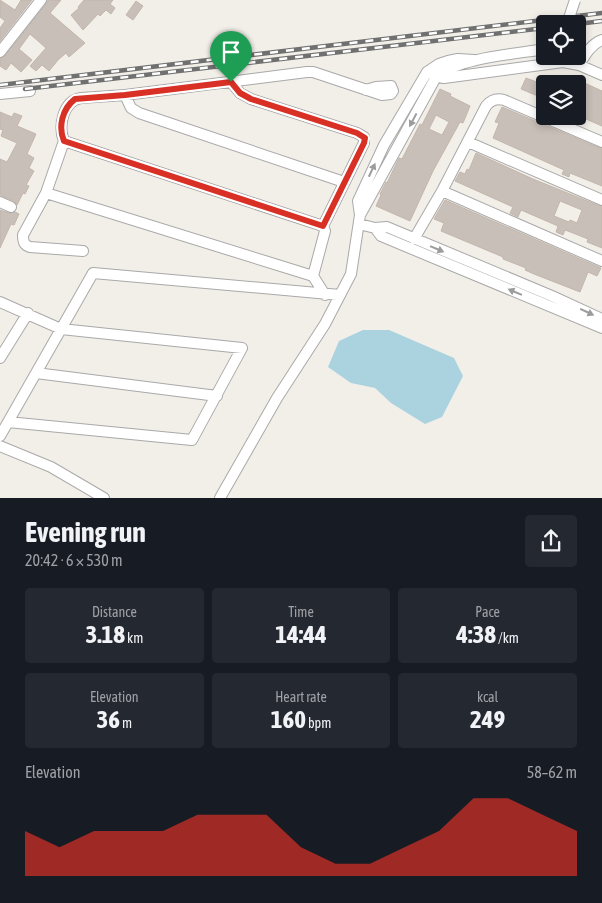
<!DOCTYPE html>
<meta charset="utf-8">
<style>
:root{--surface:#171b24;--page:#242831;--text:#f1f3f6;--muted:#9ea1a6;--accent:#d93025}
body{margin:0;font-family:"Asap Condensed",sans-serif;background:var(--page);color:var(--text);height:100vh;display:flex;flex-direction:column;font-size:19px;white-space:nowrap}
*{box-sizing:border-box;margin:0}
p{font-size:16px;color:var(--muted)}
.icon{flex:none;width:28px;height:28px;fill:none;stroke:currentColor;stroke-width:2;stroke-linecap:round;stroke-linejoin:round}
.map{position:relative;height:498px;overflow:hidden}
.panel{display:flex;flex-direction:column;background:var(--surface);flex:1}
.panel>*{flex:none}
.buttons{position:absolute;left:536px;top:15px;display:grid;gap:10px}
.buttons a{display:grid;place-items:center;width:50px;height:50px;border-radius:5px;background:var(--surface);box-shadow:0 2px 8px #0003;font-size:25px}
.pin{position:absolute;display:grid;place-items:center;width:42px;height:42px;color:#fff;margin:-51px -21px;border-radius:50% 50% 50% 0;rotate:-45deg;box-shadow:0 0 5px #0007}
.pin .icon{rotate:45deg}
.round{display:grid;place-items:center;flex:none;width:52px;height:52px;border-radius:5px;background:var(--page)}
.summary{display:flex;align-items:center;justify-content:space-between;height:85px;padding:0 25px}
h1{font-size:28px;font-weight:700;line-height:38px}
.metrics{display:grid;grid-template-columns:repeat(3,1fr);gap:8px;height:85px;padding:5px 25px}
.metrics div{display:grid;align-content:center;border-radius:5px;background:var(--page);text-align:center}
.metrics b{font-size:25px;font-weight:700}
.metrics small{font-size:14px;font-weight:400}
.metrics p{font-size:14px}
.chart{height:140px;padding:10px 25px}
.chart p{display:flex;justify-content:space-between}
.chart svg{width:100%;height:90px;margin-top:5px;fill:var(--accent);opacity:.7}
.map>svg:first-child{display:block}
.water{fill:#aad3df}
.building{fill:#c7bfb8;stroke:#c4b6ab;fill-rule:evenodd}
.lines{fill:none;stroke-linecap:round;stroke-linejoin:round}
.minor-casing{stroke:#a9a9a9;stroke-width:12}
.minor{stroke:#fff;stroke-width:10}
.rail-casing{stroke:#707070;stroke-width:4.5}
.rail{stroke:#fff;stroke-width:2.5;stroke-dasharray:8;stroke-linecap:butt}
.minor-bridge-casing{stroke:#a9a9a9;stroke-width:12;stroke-linecap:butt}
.minor-bridge{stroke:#fff;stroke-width:10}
.oneway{fill:#9c9c9c}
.route-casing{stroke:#fff;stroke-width:10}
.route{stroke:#d93025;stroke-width:6}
</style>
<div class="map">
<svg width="602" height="498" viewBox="0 0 602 498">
<rect width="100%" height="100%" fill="#f2efe9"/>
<!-- water -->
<path class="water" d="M363 330H389L454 358 463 376 442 417 425 424 391 403 375 388 351 383 328 367 339 341Z"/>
<!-- building -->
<path class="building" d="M0 0 15 10 21 0H32L0 41V28L5 21 0 17Z
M48 0H61L50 13 85 43 69 57 66 53 58 60 49 71 42 65 36 71 30 66 46 48 30 34 19 49 32 60 21 72 11 63 6 70 0 66V59L5 56 46 4Z
M84 0H113L110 4 115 8 111 14 106 10 100 16 98 14 83 30 71 15 79 8 78 7Z
M136 1 143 6 133 20 126 15Z
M526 78 545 85V99L521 89Z
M578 80 602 91V126L579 116H586L578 113Z
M440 89 451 94 450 96 470 106 463 123 460 122 433 171 410 221 376 206 381 195 380 194 386 182 387 183 399 158 402 159 420 124 422 125ZM436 115 449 122 442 135 429 129Z
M502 107 602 149V186L570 173 569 177 562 174 564 170 493 138 499 123 495 122Z
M0 112 12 117 14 113 22 116 17 126 36 134 27 154 34 158 29 168 34 171 26 185 29 186 25 194 23 193 17 205 14 201 0 195V159L7 162 17 143 1 136 3 130 0 129Z
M476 153 533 179 602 207V248L587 242 588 239 573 233 565 230 563 235 556 232 558 226 521 210 518 217 510 213 513 207 455 181 460 172 465 174 467 169 469 170ZM560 201 582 210 577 223 570 220 569 222 554 216Z
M445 200 601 268 597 276 588 272 580 292 534 274 525 270 526 268 503 259V257L441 231 444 223 434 219Z
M0 210 9 213 15 212 19 214 14 225 11 224 0 248Z"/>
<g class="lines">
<!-- minor casing -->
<g class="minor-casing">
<path id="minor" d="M0 52 41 0
M579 65C585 55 591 44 602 40
M434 76 444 78 563 62 579 65 602 75
M231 82 240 93 251 99 357 133 364 137V143L323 226 64 141C58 126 63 101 81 98L125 95 307 72H313L382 95 391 94 393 91 391 86 376 87 366 90
M0 94 30 91
M125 95 131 108 139 113 344 182
M64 141 46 193 23 235C23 242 24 245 30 247L83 251
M468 142 602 200
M442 191 602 261
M46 193 313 276 325 295
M0 202 11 207
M360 215 436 77C458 58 515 54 545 49
M359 224 375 228 387 227 552 296 602 319
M375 228 381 236 602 328
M414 239 442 191 486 106C491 100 496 98 504 100L602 142
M313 276 325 231 323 226
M0 302 61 329 242 348 192 440 8 422
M0 358 28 313
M36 373 217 396
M0 436 93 273 340 295
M0 446 51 467 104 498
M220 498 277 398 325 324 351 274 360 215 358 201 384 145 427 72 439 64 448 61 458 59 474 60"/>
</g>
<!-- minor -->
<use href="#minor" class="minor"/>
<!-- rail casing -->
<g class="rail-casing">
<path id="rail" d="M578 24 602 21
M0 85 602 13
M25 89 545 28"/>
</g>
<!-- rail -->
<use href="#rail" class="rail"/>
<!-- minor-bridge casing -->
<g class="minor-bridge-casing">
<path id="minor-bridge" d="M567 24 575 0"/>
</g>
<!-- minor-bridge -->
<use href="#minor-bridge" class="minor-bridge"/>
</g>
<!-- one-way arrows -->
<defs><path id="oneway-solid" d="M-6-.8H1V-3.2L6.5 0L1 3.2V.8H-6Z" transform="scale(1.25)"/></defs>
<g class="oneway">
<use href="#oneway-solid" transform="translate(413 120) rotate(118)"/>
<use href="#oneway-solid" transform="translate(372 170) rotate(-65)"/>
<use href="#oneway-solid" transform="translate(437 249) rotate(23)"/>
<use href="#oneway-solid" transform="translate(515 292) rotate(-157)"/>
<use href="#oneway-solid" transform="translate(587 312) rotate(25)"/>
</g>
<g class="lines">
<!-- route casing -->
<g class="route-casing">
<path id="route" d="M231 82 240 93 251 99 357 133 365 138 364 143 323 226 64 141C58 127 62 109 75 99L125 95Z"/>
</g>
<!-- route -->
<use href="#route" class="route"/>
</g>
</svg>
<div class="buttons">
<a><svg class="icon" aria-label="locate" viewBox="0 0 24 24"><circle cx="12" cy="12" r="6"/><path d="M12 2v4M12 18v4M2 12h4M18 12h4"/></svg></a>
<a><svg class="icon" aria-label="layers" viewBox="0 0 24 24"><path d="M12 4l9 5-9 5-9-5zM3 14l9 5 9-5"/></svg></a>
</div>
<div class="pin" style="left:231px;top:82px;background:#1e9e55"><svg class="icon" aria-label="arrive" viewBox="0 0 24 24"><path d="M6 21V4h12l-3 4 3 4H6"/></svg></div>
</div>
<section class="panel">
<div class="summary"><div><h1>Evening run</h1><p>20:42 · 6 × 530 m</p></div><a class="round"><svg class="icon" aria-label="share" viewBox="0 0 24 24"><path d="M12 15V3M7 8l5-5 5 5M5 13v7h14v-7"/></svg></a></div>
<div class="metrics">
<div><p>Distance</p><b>3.18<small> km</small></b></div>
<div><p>Time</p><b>14:44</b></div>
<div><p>Pace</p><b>4:38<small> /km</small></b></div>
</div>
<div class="metrics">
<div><p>Elevation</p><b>36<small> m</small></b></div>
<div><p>Heart rate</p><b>160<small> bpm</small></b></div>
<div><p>kcal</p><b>249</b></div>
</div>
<div class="chart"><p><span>Elevation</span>58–62 m</p>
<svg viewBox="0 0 160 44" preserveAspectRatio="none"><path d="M0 44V22L10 30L20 22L30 22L40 22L50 14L60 14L70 14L80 30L90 38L100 38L110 30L120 22L130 6L140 6L150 14L160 22V44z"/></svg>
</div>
</section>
